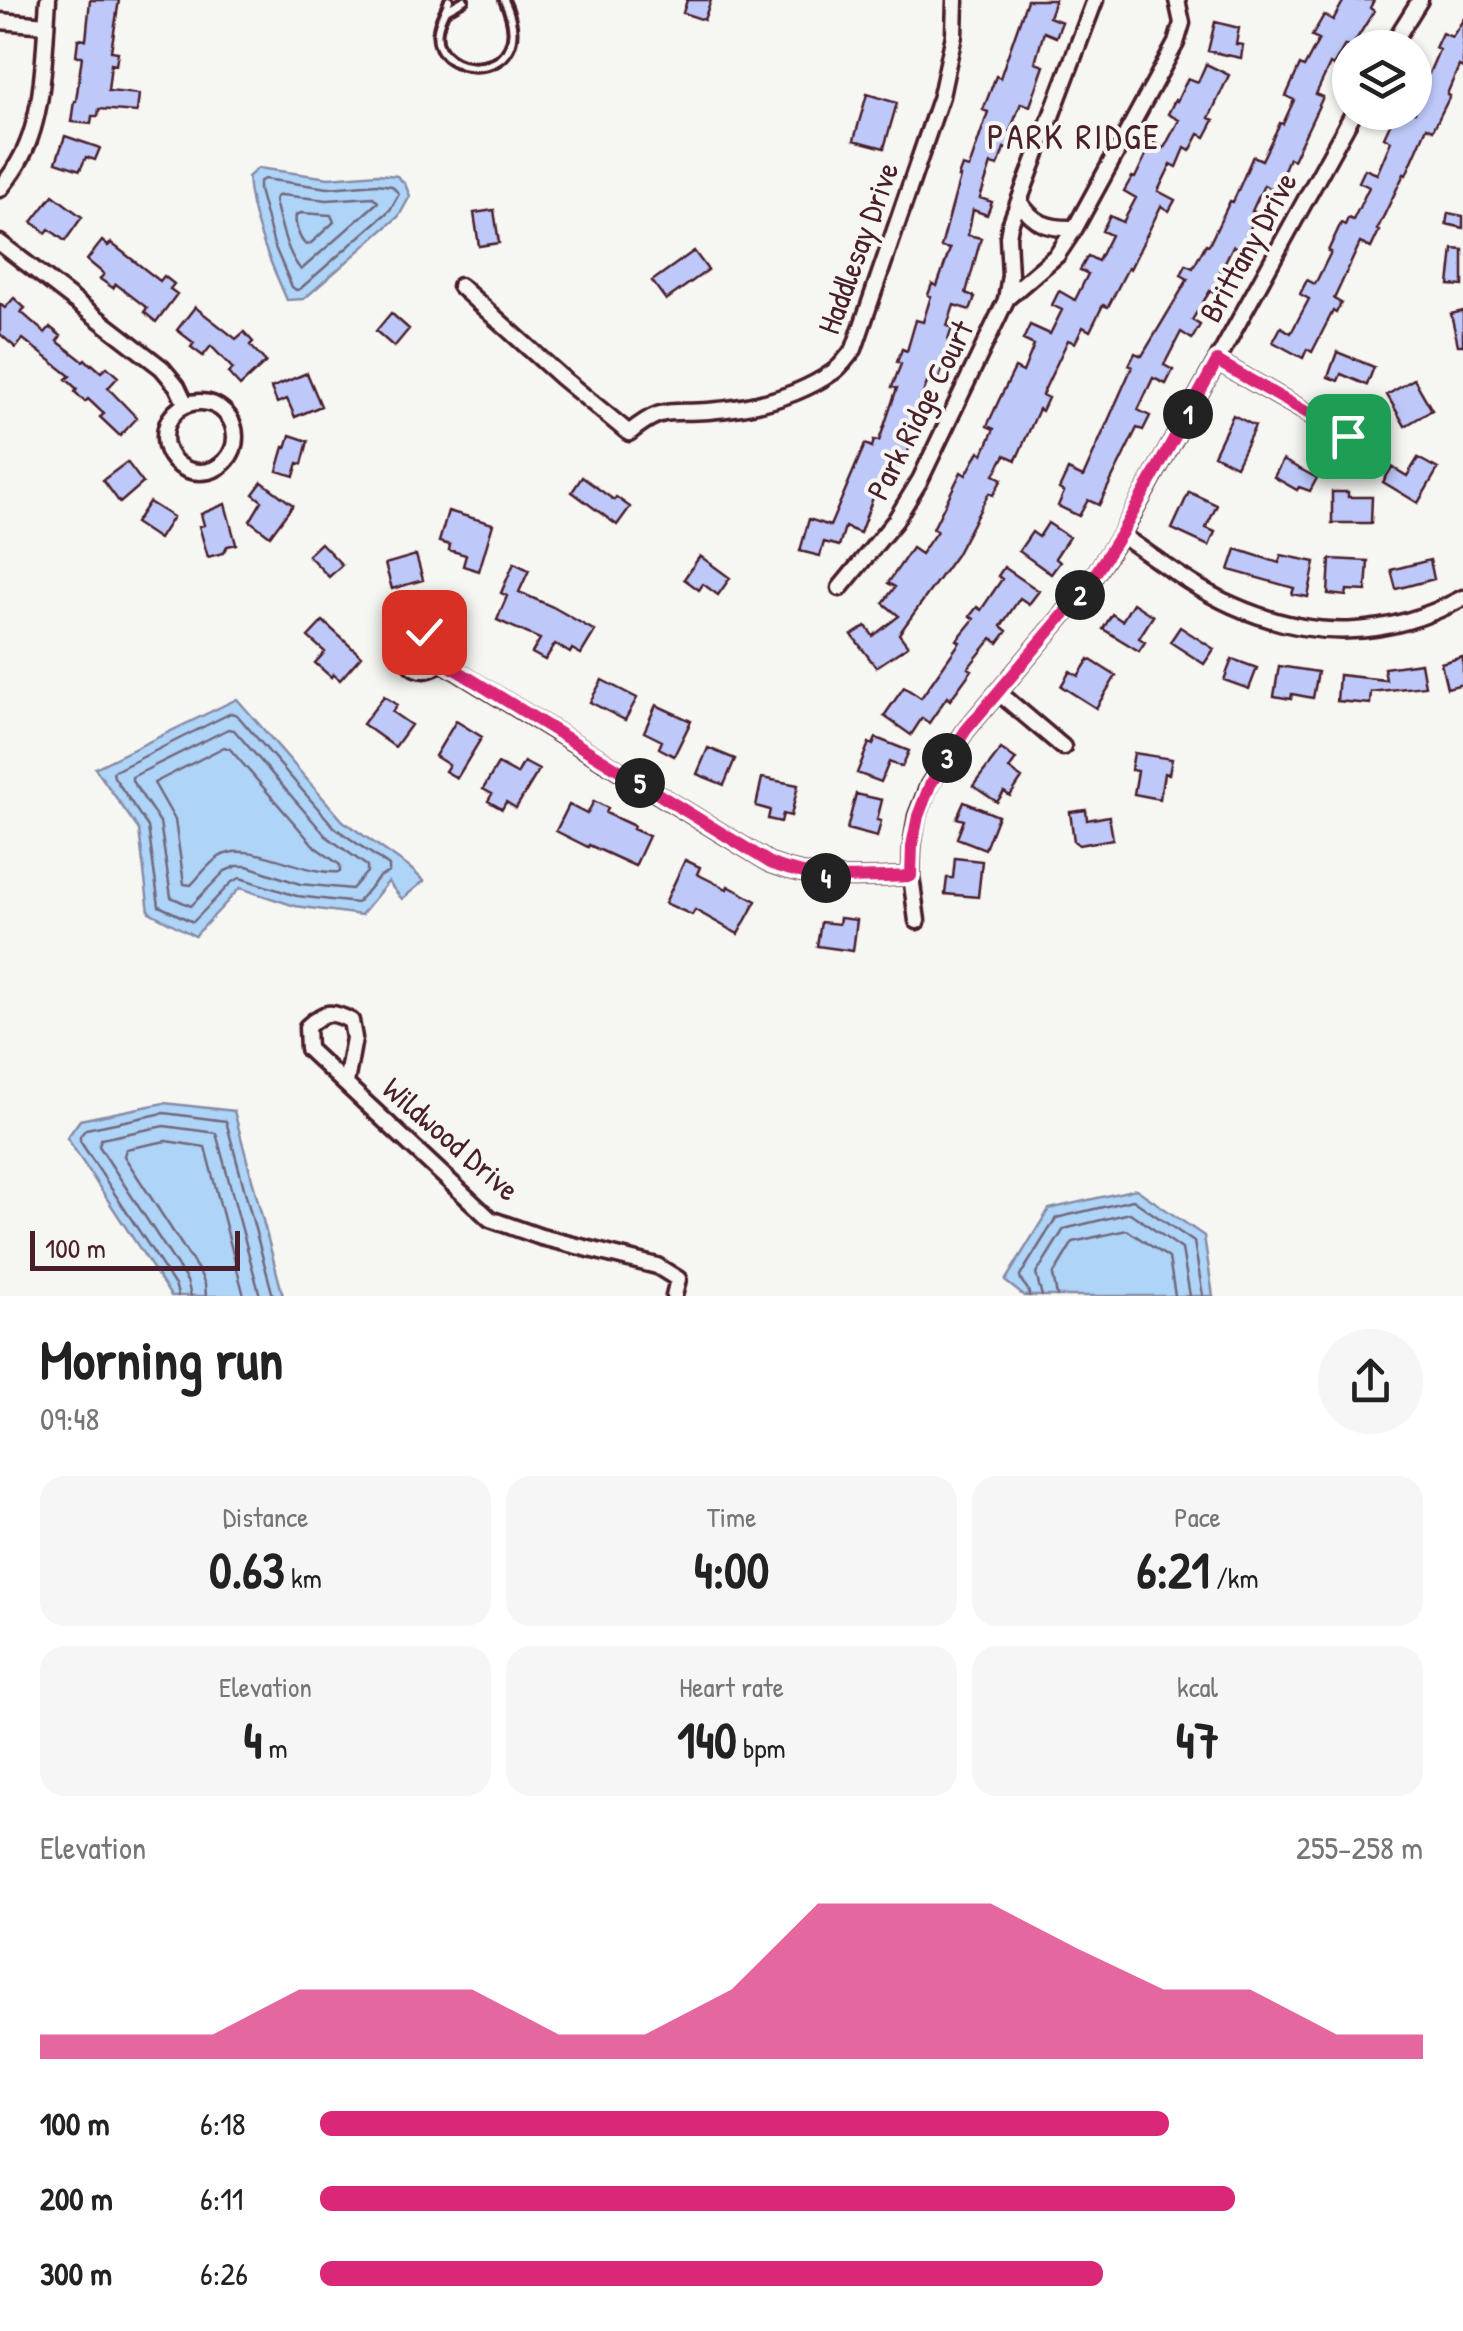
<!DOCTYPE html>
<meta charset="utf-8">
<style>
:root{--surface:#fff;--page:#f6f6f6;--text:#222;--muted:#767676;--accent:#db2777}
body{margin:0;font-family:"Patrick Hand",sans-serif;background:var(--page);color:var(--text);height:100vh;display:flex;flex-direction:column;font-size:38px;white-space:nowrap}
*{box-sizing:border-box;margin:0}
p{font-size:32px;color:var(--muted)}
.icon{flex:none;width:55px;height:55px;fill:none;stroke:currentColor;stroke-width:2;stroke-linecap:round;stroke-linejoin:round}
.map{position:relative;height:1296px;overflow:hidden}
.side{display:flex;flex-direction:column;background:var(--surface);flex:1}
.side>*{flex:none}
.controls{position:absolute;left:1332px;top:30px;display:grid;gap:20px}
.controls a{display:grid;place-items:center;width:100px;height:100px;border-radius:50%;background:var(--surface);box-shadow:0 2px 8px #0004;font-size:50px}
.scale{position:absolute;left:30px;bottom:25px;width:210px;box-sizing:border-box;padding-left:10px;border:5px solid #4a1f2b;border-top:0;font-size:28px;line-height:35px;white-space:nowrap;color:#4a1f2b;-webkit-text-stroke:8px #f6f6f2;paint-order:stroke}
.pin{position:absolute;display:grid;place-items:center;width:85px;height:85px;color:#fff;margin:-42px;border-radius:20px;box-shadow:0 5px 15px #0006}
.km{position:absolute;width:50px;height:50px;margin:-25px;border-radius:50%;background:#222;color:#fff;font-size:28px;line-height:50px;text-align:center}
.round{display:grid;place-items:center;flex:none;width:105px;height:105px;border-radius:52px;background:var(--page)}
.summary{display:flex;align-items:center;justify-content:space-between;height:170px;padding:0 40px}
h1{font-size:55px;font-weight:800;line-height:75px}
.metrics{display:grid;grid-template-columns:repeat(3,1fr);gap:15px;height:170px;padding:10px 40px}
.metrics div{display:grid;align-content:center;border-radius:25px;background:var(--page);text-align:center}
.metrics b{font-size:50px;font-weight:800}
.metrics small{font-size:28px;font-weight:400}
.metrics p{font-size:28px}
.chart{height:280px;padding:20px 40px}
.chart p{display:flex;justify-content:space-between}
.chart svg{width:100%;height:180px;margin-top:10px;fill:var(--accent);opacity:.7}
ul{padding:0 40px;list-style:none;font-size:32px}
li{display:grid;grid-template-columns:160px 120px 1fr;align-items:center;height:75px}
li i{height:25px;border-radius:12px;background:var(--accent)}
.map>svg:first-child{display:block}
.water{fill:#aed4f7;stroke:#868ca5;stroke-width:2.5}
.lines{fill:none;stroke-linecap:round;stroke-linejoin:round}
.shore{stroke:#72677d;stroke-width:2.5}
.building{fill:#bec9fa;stroke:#4a1f2b;stroke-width:2.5}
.service-casing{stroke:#4a1f2b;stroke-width:14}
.minor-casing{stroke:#4a1f2b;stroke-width:21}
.service{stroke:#f6f6f2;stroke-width:6}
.minor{stroke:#f6f6f2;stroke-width:14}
.route-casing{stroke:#fff;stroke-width:20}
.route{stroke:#db2777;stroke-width:12}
.labels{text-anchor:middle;stroke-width:8;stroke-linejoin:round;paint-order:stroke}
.street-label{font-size:32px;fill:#4a1f2b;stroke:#f6f6f2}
.neighbourhood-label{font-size:35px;letter-spacing:2.5px;fill:#4a1f2b;stroke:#f6f6f2}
</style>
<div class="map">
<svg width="1463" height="1296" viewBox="0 0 1463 1296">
<rect width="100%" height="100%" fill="#f6f6f2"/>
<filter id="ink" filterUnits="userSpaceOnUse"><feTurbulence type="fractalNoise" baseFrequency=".01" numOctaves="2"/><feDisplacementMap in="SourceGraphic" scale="20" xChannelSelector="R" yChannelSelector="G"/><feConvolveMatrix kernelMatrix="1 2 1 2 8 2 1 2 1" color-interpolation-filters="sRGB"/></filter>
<g filter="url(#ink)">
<!-- water -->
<path class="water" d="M258 168 329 178 378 174 397 176 405 184 410 196 399 216 304 299 287 300C270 261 251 220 248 177Z
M237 699 343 821 410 868 424 881 402 899 388 882 361 915 295 906 240 888 195 936 149 912 139 830 95 768Z
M164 1103 234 1111 283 1296H171L67 1138 80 1120Z
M1136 1189 1204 1236 1213 1296H1024L1005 1281 1049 1209Z"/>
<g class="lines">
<!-- shore -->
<path class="shore" d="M264 179 328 188 377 184 392 186 399 194 390 210 300 289 296 290 292 287 274 245 259 190V182Z
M281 195 327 200 373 197 378 202 301 270C286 252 281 224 275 201L276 197Z
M301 213 331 215 334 222 310 244 306 245C299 239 294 223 296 215Z
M231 713 237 715 335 828 389 866V872L379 877 357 903 297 896 240 878 232 882 193 922 159 906 148 827 114 777 113 772Z
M228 729 234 730 326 836 367 866V872L352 889 300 884 247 866H237L225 871 191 906 171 897 160 822 132 781V777Z
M224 747 230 749 315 847 340 865V872C303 876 248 838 219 857 208 864 200 876 191 885L184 884 175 820 154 783Z
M178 1296 176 1287 80 1141V1136L86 1129 164 1113 226 1121 273 1296
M191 1296 187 1281 99 1146 101 1139 164 1126 216 1133 260 1296
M206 1296 205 1284 200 1273 124 1156 126 1149 166 1141 205 1147 244 1296
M1029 1296C1030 1286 1020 1284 1020 1276L1056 1218 1133 1200 1194 1242 1203 1296
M1042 1296 1036 1274 1064 1229 1130 1213 1182 1249 1190 1296
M1057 1296 1053 1275 1073 1242 1127 1230 1169 1258 1175 1296"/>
</g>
<!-- building -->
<path class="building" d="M90 0H119L111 51 118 52 116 65 111 64 108 91 139 94 137 112 99 109 98 116H92L91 124 71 122 74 101H76L82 56H76L78 39 86 40Z
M687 0H711L704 20 683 13Z
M1027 0H1055L1049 17 1062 22 1056 37 1044 32 1035 63 1044 66 1030 106 1021 103 1010 131 1019 134 1014 152 1004 148 998 166 991 164 980 198 992 202 987 215 973 210 968 235 981 238 966 293 975 297 970 310 954 305 947 326 952 327 948 340 956 342 951 358 947 357 938 381 929 378 919 404 925 406 902 468 891 464 882 485 878 484 860 533 845 527 839 546 824 542 820 556 800 551 809 519 830 526 865 444 872 447 874 440 879 441 897 388 892 387 901 364 897 362 902 349 907 351 916 320 923 322 931 296 928 295 932 284 937 286 950 249 941 247 960 177H958L962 166 969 168 988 112 983 110 996 76 1000 78Z
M1344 0H1374L1370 8 1374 11 1351 48 1345 45 1333 66 1330 64 1316 94 1323 97 1293 160 1289 158 1275 191 1264 185 1252 211 1257 213 1241 249 1233 246 1217 278 1222 281 1216 294 1210 291 1192 320 1200 325 1192 339 1181 332 1164 365 1173 370 1166 384 1153 378 1138 410 1150 416 1143 430 1137 428 1099 505 1088 500 1079 516 1058 506 1064 492 1059 489 1068 470 1083 477 1132 367 1129 365 1135 353 1142 356 1188 279 1181 275 1186 265 1193 268 1206 244 1209 245 1230 201 1233 202 1253 156 1262 160 1280 123 1283 124 1294 100 1286 96 1300 65 1304 67 1319 39 1312 36 1324 15 1333 20Z
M1463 20V68L1459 66 1447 94 1450 96 1433 130 1427 127 1406 175 1404 174 1377 230 1379 231 1371 248 1360 243 1334 299 1341 303 1336 313 1333 311 1312 352 1307 349 1303 358 1273 342 1281 327 1291 333 1309 299 1300 294 1307 280 1315 284 1331 252 1328 251 1341 223 1345 225 1348 218 1353 220 1369 187 1359 182 1365 169 1377 174 1391 141 1384 137 1390 124 1397 112H1415V106L1439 50 1435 48 1442 33 1452 37Z
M1215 22 1239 28 1236 44 1243 45 1241 58 1208 51Z
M1206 64 1229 75 1209 118 1214 120 1205 137 1199 134 1190 151 1185 148 1177 167 1171 164 1158 191 1175 200 1169 211 1161 206 1130 269 1128 268 1108 307 1103 305 1090 331 1083 327 1075 343 1068 340 1042 395 1048 398 1042 411 1039 409 1016 460 1005 455 994 475 1002 479 993 495 989 493 956 555 899 634 908 646 876 667 852 635 866 626 873 636 899 616 883 603 895 587 888 583 912 548 921 554 937 531 933 529 961 472 966 475 979 451 983 454 994 429 987 426 999 400 1015 368 1023 372 1034 345 1023 340 1030 325 1050 334 1062 310 1052 305 1059 291 1075 300 1088 274 1080 270 1088 256 1098 261 1111 235 1102 231 1110 216 1123 222 1136 198 1124 191 1132 177 1135 178 1152 142 1164 148 1179 120 1168 114 1175 100 1177 101 1188 78 1198 82Z
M867 94 897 103 884 148 854 140Z
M65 136 100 148 95 160 86 157 80 170 56 162Z
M53 195 82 217 65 241 49 229 46 233 32 222Z
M494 210 499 243 479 246 474 213Z
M1448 213 1463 216V228L1446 224Z
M102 241 108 246 111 243 160 281 164 276 174 284 170 289 177 294 156 322 144 312 147 308 116 284 113 288 100 279 104 274 87 260Z
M1453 249 1463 250V286L1449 285Z
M694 251 708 270 666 300 652 281Z
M14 298 25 308 21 312 45 333 50 327 61 336 57 341 83 361 85 359 91 365 92 364 101 372 107 367 118 377 108 388 137 418 120 436 100 417 104 414 88 399 85 402 75 392 77 389 66 379 70 376 23 339 16 348 0 334V304L5 308Z
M195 307 236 339 244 332 253 342 250 345 266 362 240 386 228 373 233 369 211 346 203 356 191 347 194 343 177 330Z
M1463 311V345H1458L1451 314Z
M391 313 409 329 394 347 376 331Z
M1337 352 1374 367 1367 385 1341 374 1338 381 1328 377Z
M307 373 321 406 295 417 287 399 277 403 271 388Z
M1414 379 1432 410 1405 426 1387 395Z
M1233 415 1255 426 1236 466 1214 455Z
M290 435 308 441 302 464 298 463 294 476 277 471 284 447 286 448Z
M1418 458 1438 469 1418 503 1383 482 1392 467 1407 476Z
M1283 460 1317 478 1310 491 1299 487 1297 490 1274 477Z
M127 462 143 483 120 503 103 480Z
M582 477 614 500 616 497 630 507 617 525 572 492Z
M262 482 293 505 270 536 250 521 262 501 253 494Z
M1189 492 1217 505 1206 528 1215 532 1209 546 1172 529Z
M1332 492H1348V497H1372L1371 523H1332Z
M149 502 173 517 159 539 135 523Z
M225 504 236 544 227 546 223 553 208 557 199 526 204 525 201 514Z
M448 511 493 524 479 571 463 566 466 555 449 550 450 545 439 542Z
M1048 523 1069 537 1055 558 1060 562 1051 574 1019 551 1032 532 1039 537Z
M321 543 342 565 329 577 308 555Z
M1236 549 1279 563 1281 555 1315 562 1308 597 1292 594 1294 588 1229 570Z
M416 555 423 580 392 589 385 564Z
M700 556 730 578 718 595 703 584 699 590 684 579Z
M1330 559 1368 561 1366 591 1347 590 1346 596 1328 594Z
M1430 560 1434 579 1396 589 1391 570Z
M514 563 529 570 519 592 553 607 595 631 581 654 572 649 570 653 555 644 545 660 532 653 540 639 497 620 507 596 501 593Z
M1004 567 1039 591 1029 604 1020 598 1001 626 1007 631 998 643 992 638 968 668 972 670 950 700 947 697 929 723 922 718 911 735 884 716 904 687 921 698 960 642 957 640 974 619 970 616 977 607 981 610 1002 579 998 576Z
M1133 603 1153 616 1139 638 1145 642 1139 651 1103 629 1112 614 1122 621Z
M323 621 361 656 340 680 333 674 331 677 315 663 325 652 308 637Z
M1180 627 1214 649 1204 664 1170 642Z
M1463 657V684L1447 688 1441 663Z
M1089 659 1116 676 1096 708 1061 686 1070 671 1078 676Z
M1232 659 1257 668 1249 689 1224 680Z
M1421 663 1425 686 1371 692 1370 704 1337 701 1339 675 1386 680 1384 668Z
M1279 666 1318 672 1313 698 1292 694 1291 699 1274 696Z
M602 680 637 698 625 720 590 702Z
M384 696 397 705 392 712 411 725 395 747 363 724Z
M656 705 691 721 674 756 659 748 662 741 644 732Z
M456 721 482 737 457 778 445 771 449 765 435 756Z
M876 738 909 751 902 767 889 762 881 782 857 773 869 743 873 745Z
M708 748 735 759 724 785 697 774Z
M1001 749 1016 759 1009 769 1022 778 1010 796 1004 792 997 802 973 786Z
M1134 753 1172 759 1169 774 1164 773 1160 799 1134 794 1138 771 1131 770Z
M524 762 539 770 516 808 506 802 502 809 488 801 492 794 483 789 498 764 517 774Z
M762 778 798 785 791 816 783 814 781 822 768 819 770 810 756 806Z
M856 794 882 800 877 820 881 821 877 837 847 829Z
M594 801 608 808 606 813 634 826 633 829 649 836 635 866 589 845 588 847 556 831 569 805 587 814Z
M964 802 998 816 985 849 957 838 964 820 957 818Z
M1086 810 1087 820 1109 816 1113 839 1079 845 1074 841 1070 812Z
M955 858 982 861 978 897 945 894 947 878H953Z
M685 860 700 867 697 874 727 889 728 886 756 901 738 934 695 910 692 915 665 903Z
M840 918 857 920 853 951 817 946 821 922 839 924Z"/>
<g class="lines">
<!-- service casing -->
<g class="service-casing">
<path id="service" d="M449 0C446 10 439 20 438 30 429 82 544 84 504 0
M448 9 464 0"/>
</g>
<!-- minor casing -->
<g class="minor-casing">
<path id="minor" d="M0 21 46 25
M1390 48 1420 0
M0 189C8 179 16 168 22 156 45 112 44 49 48 0
M1019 201C1033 224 1049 229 1075 228
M0 243 162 368 177 386 186 405
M460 286 561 377 629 433C663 405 669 414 708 411 750 408 797 397 833 372 841 367 847 357 854 349L941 96 954 35 955 0
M1006 299 1057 255 1075 228 1176 43 1182 23 1177 0
M1217 361 1348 436
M165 437a35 35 0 1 1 70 0a35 35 0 1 1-70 0Z
M1121 535C1157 559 1193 588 1232 605 1312 641 1386 639 1463 598
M840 588 895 521 920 480 1006 300 1010 275 1008 237 1010 225 1095 0
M405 651a19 19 0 1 1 38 0a19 19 0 1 1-38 0Z
M440 661 772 864C820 882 861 878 911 876
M999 693 1063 747
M917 921 911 876 912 846 917 816 929 785 966 730 1086 588 1121 535 1354 112
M346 1083 354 1038 351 1021C331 1010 324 1011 307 1027L308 1049 490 1219 541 1237 657 1266 678 1279 674 1296"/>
</g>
<!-- service -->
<use href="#service" class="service"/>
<!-- minor -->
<use href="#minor" class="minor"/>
</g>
</g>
<g class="lines" filter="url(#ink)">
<!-- route casing -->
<g class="route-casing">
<path id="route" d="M424 632C439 634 446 646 440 660L772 864C820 882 861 878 911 876L912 846 918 816 930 785 966 730 1086 588 1121 534 1217 361 1348 436"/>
</g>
<!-- route -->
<use href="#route" class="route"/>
</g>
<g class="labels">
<!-- street labels -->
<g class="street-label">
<text transform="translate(1248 247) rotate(-61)" y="11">Brittany Drive</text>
<text transform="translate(858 248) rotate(-70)" y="11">Haddlesay Drive</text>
<text transform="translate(920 410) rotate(-63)" y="11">Park Ridge Court</text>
<text transform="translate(451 1139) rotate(41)" y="11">Wildwood Drive</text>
</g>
<!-- neighbourhood labels -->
<g class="neighbourhood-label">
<text x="1074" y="149">PARK RIDGE</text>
</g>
</g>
</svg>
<div class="controls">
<a><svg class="icon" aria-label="layers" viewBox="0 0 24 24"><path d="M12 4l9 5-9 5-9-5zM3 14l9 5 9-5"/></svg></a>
</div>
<div class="scale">100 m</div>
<div class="pin" style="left:1348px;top:436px;background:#1e9e55"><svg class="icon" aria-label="arrive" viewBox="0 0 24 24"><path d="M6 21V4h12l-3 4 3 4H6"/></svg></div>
<div class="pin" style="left:424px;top:632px;background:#d93025"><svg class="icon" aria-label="check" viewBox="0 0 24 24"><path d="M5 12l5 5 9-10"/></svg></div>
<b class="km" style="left:1188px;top:414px">1</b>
<b class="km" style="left:1080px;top:595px">2</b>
<b class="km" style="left:947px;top:758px">3</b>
<b class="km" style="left:826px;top:878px">4</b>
<b class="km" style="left:640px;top:783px">5</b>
</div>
<section class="side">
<div class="summary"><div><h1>Morning run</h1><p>09:48</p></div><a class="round"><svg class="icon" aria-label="share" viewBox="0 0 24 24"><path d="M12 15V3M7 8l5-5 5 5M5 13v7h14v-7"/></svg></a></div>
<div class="metrics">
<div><p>Distance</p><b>0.63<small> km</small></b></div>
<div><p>Time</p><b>4:00</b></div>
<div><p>Pace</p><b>6:21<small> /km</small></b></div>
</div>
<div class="metrics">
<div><p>Elevation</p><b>4<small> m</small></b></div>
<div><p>Heart rate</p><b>140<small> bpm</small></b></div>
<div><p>kcal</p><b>47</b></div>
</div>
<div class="chart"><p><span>Elevation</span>255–258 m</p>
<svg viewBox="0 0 160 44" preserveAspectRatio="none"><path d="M0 44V38L10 38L20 38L30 27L40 27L50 27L60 38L70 38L80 27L90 6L100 6L110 6L120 17L130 27L140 27L150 38L160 38V44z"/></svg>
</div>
<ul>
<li><b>100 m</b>6:18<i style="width:77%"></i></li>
<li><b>200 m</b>6:11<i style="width:83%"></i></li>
<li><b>300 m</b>6:26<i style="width:71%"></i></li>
</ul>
</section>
